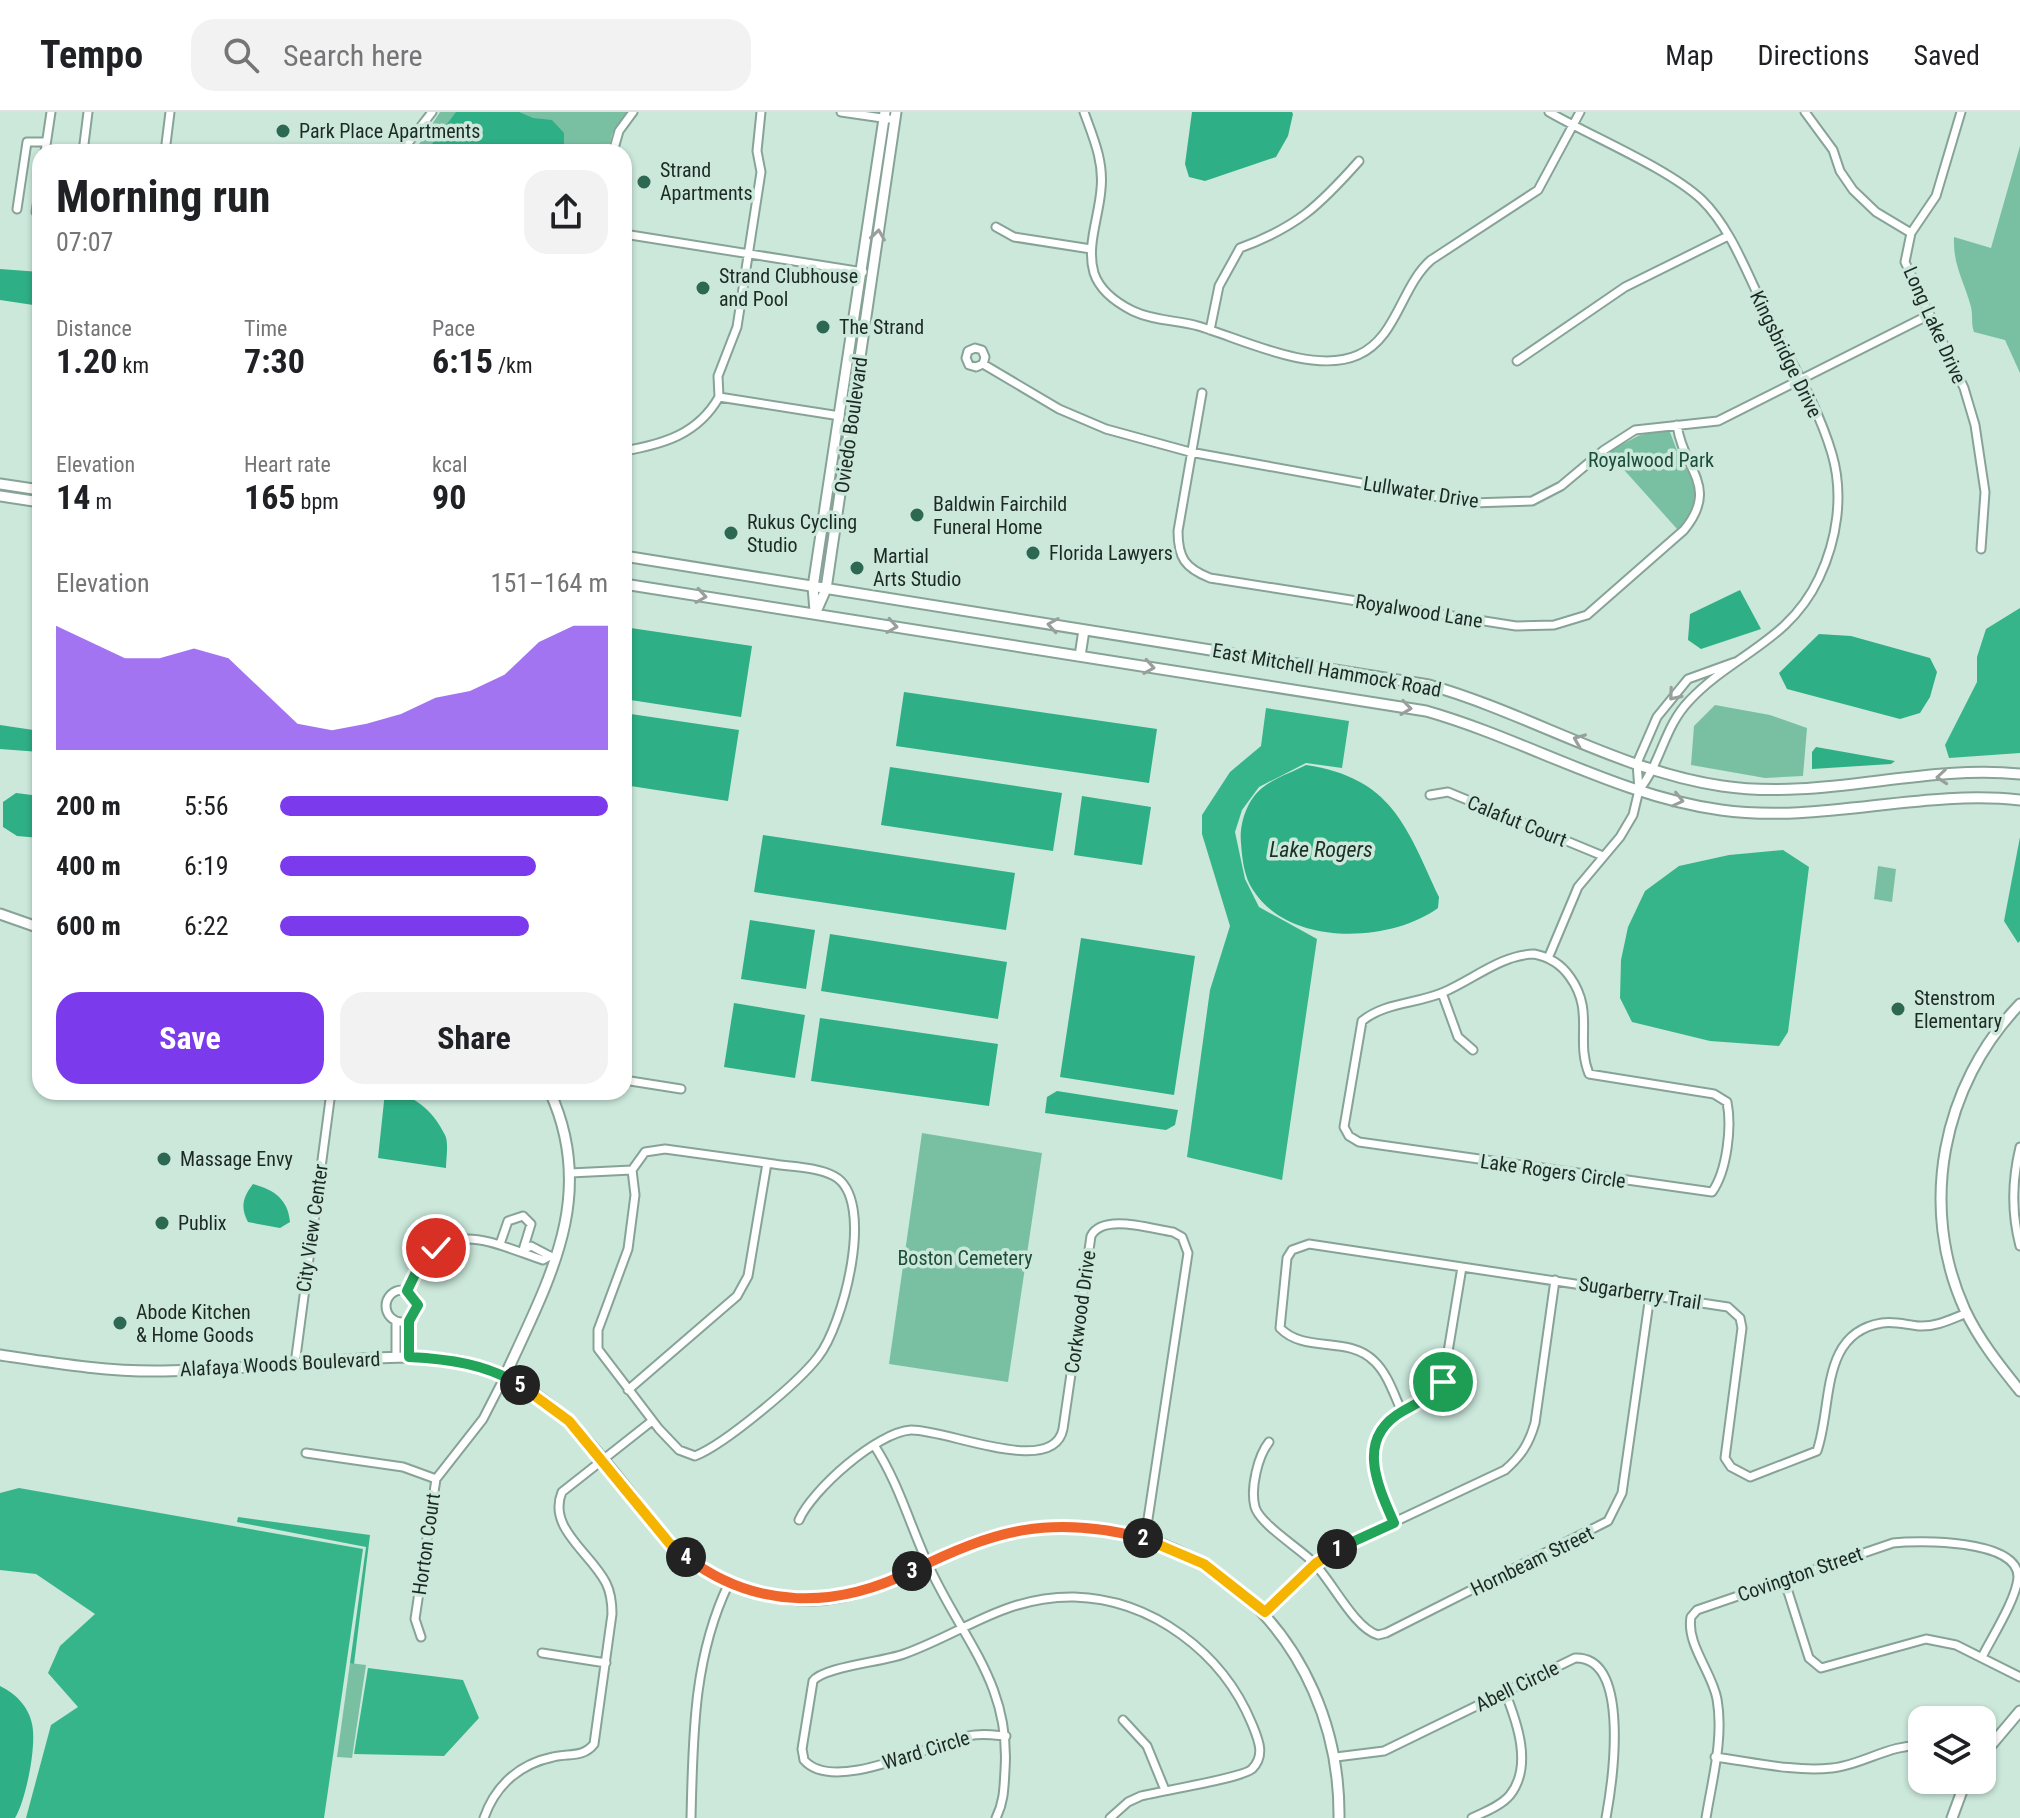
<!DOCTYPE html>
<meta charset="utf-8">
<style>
:root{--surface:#fff;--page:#f2f2f2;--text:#202124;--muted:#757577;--line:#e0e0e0;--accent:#7c3aed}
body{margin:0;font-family:"Roboto Condensed",sans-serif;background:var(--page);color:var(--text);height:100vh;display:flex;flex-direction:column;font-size:30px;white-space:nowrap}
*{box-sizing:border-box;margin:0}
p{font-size:26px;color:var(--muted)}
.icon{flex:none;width:44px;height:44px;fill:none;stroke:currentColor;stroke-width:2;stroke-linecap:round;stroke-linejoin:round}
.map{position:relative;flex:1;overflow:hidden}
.drawer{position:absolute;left:32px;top:32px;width:600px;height:956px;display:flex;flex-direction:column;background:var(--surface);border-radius:24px;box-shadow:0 2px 6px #0004}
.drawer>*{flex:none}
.controls{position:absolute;left:1908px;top:1594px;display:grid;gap:16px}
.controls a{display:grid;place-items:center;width:88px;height:88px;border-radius:16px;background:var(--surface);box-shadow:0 2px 6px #0004;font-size:40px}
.pin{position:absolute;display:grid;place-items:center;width:68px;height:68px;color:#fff;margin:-34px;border:4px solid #fff;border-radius:50%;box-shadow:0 2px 8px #0007}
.km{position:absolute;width:40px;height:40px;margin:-20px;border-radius:50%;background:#222;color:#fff;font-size:22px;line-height:40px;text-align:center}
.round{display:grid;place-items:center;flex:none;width:84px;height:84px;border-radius:24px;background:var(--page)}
.summary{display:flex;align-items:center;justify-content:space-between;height:136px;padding:0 24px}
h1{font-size:44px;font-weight:700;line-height:60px}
.metrics{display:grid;grid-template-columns:repeat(3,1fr);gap:12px;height:136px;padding:8px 24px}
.metrics div{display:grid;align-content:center}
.metrics b{font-size:34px;font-weight:700}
.metrics small{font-size:22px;font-weight:400}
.metrics p{font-size:22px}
.chart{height:224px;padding:16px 24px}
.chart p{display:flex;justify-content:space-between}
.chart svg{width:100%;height:144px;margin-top:8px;fill:var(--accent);opacity:.7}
.button{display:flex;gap:16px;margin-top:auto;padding:16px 24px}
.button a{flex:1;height:92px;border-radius:24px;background:var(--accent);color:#fff;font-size:32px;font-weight:700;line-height:92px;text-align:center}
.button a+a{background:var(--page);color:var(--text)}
ul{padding:0 24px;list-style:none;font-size:26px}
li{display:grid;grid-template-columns:128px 96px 1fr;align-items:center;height:60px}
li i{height:20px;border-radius:10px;background:var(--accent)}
header{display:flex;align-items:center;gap:48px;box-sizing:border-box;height:112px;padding:0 40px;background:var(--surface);border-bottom:2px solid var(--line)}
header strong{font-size:38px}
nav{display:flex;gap:44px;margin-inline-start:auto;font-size:28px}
.search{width:560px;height:72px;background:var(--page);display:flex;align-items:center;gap:20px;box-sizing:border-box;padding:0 28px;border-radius:24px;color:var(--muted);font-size:30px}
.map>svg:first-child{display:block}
.green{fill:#79c0a3}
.forest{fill:#36b58b}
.water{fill:#2eaf86}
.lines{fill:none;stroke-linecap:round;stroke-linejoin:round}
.minor-casing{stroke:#87a397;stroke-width:11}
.tertiary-casing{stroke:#87a397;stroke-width:13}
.minor{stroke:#fff;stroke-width:7}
.tertiary{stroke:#fff;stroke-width:9}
.oneway{stroke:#999f9c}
.split-1-casing{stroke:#fff;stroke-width:16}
.split-2-casing{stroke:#fff;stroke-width:16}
.split-3-casing{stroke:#fff;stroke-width:16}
.split-4-casing{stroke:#fff;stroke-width:16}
.split-5-casing{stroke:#fff;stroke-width:16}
.split-6-casing{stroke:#fff;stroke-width:16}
.split-1{stroke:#22a559;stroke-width:10}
.split-2{stroke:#f5b400;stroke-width:10}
.split-3{stroke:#f0652b;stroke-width:10}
.split-4{stroke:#f0652b;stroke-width:10}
.split-5{stroke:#f5b400;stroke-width:10}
.split-6{stroke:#22a559;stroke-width:10}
.poi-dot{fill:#2d6852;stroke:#cbe8db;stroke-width:3}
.labels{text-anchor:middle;stroke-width:7;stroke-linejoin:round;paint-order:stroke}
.poi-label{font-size:20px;fill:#1d2924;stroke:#cbe8db;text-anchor:start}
.street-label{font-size:20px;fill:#1d2924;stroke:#cbe8db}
.park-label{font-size:20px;fill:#1b4d3b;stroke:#cbe8db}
.water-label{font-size:22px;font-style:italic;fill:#1b3027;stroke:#cbe8db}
</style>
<header>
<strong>Tempo</strong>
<div class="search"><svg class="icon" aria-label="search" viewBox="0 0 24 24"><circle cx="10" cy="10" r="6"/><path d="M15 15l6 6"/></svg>Search here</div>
<nav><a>Map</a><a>Directions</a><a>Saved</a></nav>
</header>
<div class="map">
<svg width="2020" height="1706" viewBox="0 0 2020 1706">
<rect width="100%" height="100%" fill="#cbe8db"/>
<!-- green -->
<path class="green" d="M440 0H627L612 22 608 40H414Z
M2020 34V261L2005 228 1974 220C1971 212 1973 204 1971 195 1964 168 1953 155 1954 125L1991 136Z
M1659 318 1670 320 1682 352 1696 368 1698 383 1692 402 1678 418 1608 340 1638 324Z
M1715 593 1770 603 1807 616 1803 664 1765 666 1691 653 1694 614Z
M1878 754 1896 757 1892 790 1874 787Z
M922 1021 1042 1041 1008 1270 889 1252Z
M350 1551 366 1553 352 1646 337 1645Z"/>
<!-- forest -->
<path class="forest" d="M2020 496V641L1949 646 1945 633 1977 570V545L1986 517Z
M1266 596 1349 609 1342 656 1306 651 1259 675 1242 698 1235 720 1245 767 1259 795 1317 827 1282 1068 1187 1045 1210 878 1230 814 1202 722V703L1230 660 1261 634Z
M2020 725V829L2018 831 2004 809Z
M1783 738 1809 755 1788 920 1779 934 1710 929 1632 910 1620 886 1621 848 1628 815 1645 779 1679 754 1729 743Z
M19 1376 363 1437 324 1706H26L51 1613 78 1595 48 1561 60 1534 95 1502 36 1462 0 1458V1381Z
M238 1405 370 1423 354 1552 350 1551 366 1435 237 1410Z
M368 1556 463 1568 479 1606 444 1644 354 1642Z"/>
<!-- water -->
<path class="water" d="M456 0H519L533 6 552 8 564 21V40H426Z
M1192 0H1292L1293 2 1288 24 1276 45 1205 69 1189 65 1185 52Z
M0 157 40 160V194L0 188Z
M1740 478 1761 517 1701 537 1688 528 1690 502Z
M624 515 752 534 741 605 624 587Z
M1819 522 1851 524 1930 546 1937 560 1930 585 1920 601 1900 607 1787 577 1779 561Z
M904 580 1157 617 1149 671 896 634Z
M624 601 739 618 728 689 624 673Z
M0 613 40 619V640L0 637Z
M1816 635 1895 649 1891 652 1812 657V640Z
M1306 653C1392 666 1406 714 1439 785L1438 796C1390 831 1289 835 1253 778 1244 765 1242 746 1241 731 1239 712 1247 688 1262 676 1274 666 1293 660 1306 653Z
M890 655 1062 681 1053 739 881 713Z
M16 681 40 684V726L17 724 3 715V690Z
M1082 684 1151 695 1142 753 1074 743Z
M763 723 1015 761 1006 818 754 780Z
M750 808 815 818 806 877 741 867Z
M830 822 1007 850 998 907 821 879Z
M1081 826 1195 844 1174 983 1060 965Z
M734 891 805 903 795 966 724 955Z
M820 906 998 932 989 994 811 969Z
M1057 979 1178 998 1175 1013 1166 1018 1045 1001 1047 985Z
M385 980C412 980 433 998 445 1023 449 1031 446 1046 446 1056L378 1046Z
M253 1072C274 1078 288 1087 290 1110L280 1116 248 1110C240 1095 243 1085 253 1072Z
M0 1574C15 1581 29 1595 32 1612 37 1633 26 1688 15 1706H0Z"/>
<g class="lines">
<!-- minor casing -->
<g class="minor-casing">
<path id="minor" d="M841 0 889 7
M1084 0C1093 25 1104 49 1101 77 1099 105 1086 134 1094 161 1100 179 1117 191 1133 199 1154 209 1177 208 1198 214 1242 227 1313 263 1358 243 1397 226 1401 174 1431 148L1538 78 1580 0
M1549 0C1592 25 1668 56 1702 88 1732 117 1749 167 1768 204 1790 248 1818 294 1832 342 1844 383 1837 428 1819 466 1789 530 1733 542 1689 589 1664 615 1661 651 1639 678
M1805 0 1833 38 1840 59 1853 78 1876 100 1911 121
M1961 0 1936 84 1911 121 1905 150 1964 276 1975 313 1985 380 1981 437
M45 40 51 0
M83 40 88 0
M165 40 170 0
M406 40 409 30 432 0
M613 40 619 19 633 0
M40 74 36 100H40
M17 97 27 30H46
M996 115 1014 125 1091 137
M624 122 863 160
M1210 218 1219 174 1240 136C1297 115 1319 94 1359 49
M1517 249 1625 175 1728 124
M983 252 985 245 982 238 975 236 968 239 966 246 969 253 976 255 983 252 1059 297 1106 317 1190 340 1472 391 1532 389 1561 374 1604 338 1635 318 1718 309 1929 203
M1202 281 1178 419C1178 446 1185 456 1210 466L1516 514 1554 513 1587 503 1684 418C1720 374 1683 358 1677 313
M719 285 718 264 737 215 761 60 757 39 761 0
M624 339C664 332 698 322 719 285L840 304
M1430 683 1448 680 1603 744
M1534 842C1550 845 1561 852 1570 865 1595 900 1575 927 1589 962L1714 982 1727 990C1732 1015 1727 1059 1712 1080L1359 1030 1349 1024 1344 1015 1362 909C1385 890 1417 892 1444 880 1474 867 1501 843 1534 842Z
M1549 844 1578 775 1620 725 1633 703 1639 678 1637 651 1657 605 1688 567 1735 550
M1442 881 1458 925 1473 938
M624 968 681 977
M2020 1035C2012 1068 2011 1100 2020 1134
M665 1037C701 1042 738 1047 774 1052 793 1055 817 1055 834 1064 877 1087 843 1214 818 1245 798 1271 725 1332 695 1344L679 1338 659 1317 598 1237V1218L628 1137 635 1083 632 1058 645 1040Z
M570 1061 632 1058
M500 1132 508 1109 523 1104 531 1112 523 1138
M523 1138 531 1134 552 1145
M386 1194a16 16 0 1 1 32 0a16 16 0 1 1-32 0Z
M407 1179C444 1103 481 1127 543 1148L550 1144
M409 1209V1245
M396 1245V1210
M295 1252 331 980
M628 1278 737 1184 748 1164 767 1051
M1402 1300C1394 1283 1388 1262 1374 1249 1348 1223 1305 1242 1280 1216L1287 1146 1292 1138 1309 1132 1728 1195 1740 1206 1742 1216 1725 1346 1731 1355 1750 1365 1817 1339C1833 1294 1819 1221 1882 1211 1895 1209 1907 1213 1919 1214 1937 1215 1951 1207 1967 1201
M1269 1330C1258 1344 1250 1376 1255 1395 1260 1412 1299 1436 1313 1450 1332 1469 1354 1516 1378 1523L1386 1521 1608 1409 1622 1381 1650 1183
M874 1333C898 1370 909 1410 927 1450 960 1525 1011 1570 1005 1658 1004 1676 1004 1690 996 1706
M306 1341 403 1355 436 1367
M799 1408C812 1378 877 1320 911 1318 946 1317 1053 1366 1063 1317L1091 1124C1103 1101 1151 1117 1173 1120L1182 1125 1188 1141 1145 1427
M1394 1411C1377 1372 1355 1326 1403 1299 1419 1290 1431 1285 1443 1270L1462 1155
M1784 1467 1809 1546 1821 1556 1926 1527 1956 1533 2020 1565
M1265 1500 1315 1452 1339 1436 1505 1358C1521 1344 1529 1332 1535 1311L1555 1168
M421 1525 415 1507 436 1367 483 1307 505 1264
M542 1541 606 1551
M1123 1608 1147 1634 1165 1678
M1006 1624C993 1623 981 1621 969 1624 933 1631 834 1683 804 1648L802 1637 813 1569C823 1555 882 1550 904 1542 965 1520 1005 1484 1074 1485 1152 1487 1223 1541 1252 1612 1258 1627 1266 1643 1252 1657 1242 1666 1161 1679 1141 1684L1128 1690 1110 1706
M1336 1645 1384 1639 1575 1546C1632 1544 1612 1673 1606 1706
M1715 1645C1753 1650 1794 1660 1832 1656 1862 1653 1892 1631 1922 1634
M484 1706C495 1674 519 1652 553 1645 569 1641 583 1646 594 1632L612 1502C612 1492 611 1481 606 1471 591 1441 547 1416 562 1380L652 1309
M691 1706C693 1625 693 1545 729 1471
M1472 1706C1484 1700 1501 1694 1510 1683 1533 1654 1517 1610 1505 1580
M1706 1706C1712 1668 1724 1626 1717 1587 1712 1560 1686 1532 1691 1505L1697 1498 1893 1431C1918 1428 2018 1427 2018 1465 2017 1486 1992 1525 1982 1545"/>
</g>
<!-- tertiary casing -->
<g class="tertiary-casing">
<path id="tertiary" d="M0 372 40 378
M0 384 40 390
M624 444 1429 573C1528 601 1620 659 1722 674 1821 689 1921 652 2020 662
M624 472 1426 599C1525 627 1618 684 1721 698 1821 712 1921 677 2020 688
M815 499 813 475 885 0
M815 502 826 477 896 0
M1080 544 1084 518
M0 802 40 816
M2020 892C1942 973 1918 1095 1965 1198 1979 1228 2000 1254 2020 1279
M0 1243C54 1251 108 1260 163 1259 215 1258 268 1254 320 1250 382 1246 449 1236 506 1264 577 1300 621 1372 670 1432 712 1466 758 1489 813 1488 884 1487 938 1435 1005 1421 1189 1382 1341 1524 1339 1706
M505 1264C548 1169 598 1085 550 980
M1982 1644 2020 1599
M1952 1706 1966 1668"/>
</g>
<!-- minor -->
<use href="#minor" class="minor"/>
<!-- tertiary -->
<use href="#tertiary" class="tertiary"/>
</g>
<!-- one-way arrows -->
<defs><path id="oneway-chevron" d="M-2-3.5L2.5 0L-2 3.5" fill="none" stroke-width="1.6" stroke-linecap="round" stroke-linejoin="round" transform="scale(2)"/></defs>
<g class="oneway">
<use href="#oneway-chevron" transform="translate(878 123) rotate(-82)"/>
<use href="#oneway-chevron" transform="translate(701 484) rotate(9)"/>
<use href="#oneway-chevron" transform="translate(1053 513) rotate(-171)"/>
<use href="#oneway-chevron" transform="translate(892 514) rotate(9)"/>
<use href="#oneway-chevron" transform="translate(1149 555) rotate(9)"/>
<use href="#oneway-chevron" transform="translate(1674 583) rotate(130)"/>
<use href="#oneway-chevron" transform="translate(1406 596) rotate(8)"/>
<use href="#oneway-chevron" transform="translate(1579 628) rotate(-158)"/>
<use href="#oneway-chevron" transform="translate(1942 665) rotate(175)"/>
<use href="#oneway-chevron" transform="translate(1678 688) rotate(13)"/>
</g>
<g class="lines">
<!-- split-1 casing -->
<g class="split-1-casing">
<path id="split-1" d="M1337 1437 1394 1411C1377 1372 1355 1326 1403 1299 1419 1290 1431 1285 1443 1270"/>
</g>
<!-- split-2 casing -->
<g class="split-2-casing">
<path id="split-2" d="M1143 1426 1204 1452 1265 1500 1315 1452 1337 1437"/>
</g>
<!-- split-3 casing -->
<g class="split-3-casing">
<path id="split-3" d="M912 1459C995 1418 1050 1402 1143 1426"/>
</g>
<!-- split-4 casing -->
<g class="split-4-casing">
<path id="split-4" d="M686 1445C756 1498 836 1497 912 1459"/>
</g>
<!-- split-5 casing -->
<g class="split-5-casing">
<path id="split-5" d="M520 1273 569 1309 670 1432 686 1445"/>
</g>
<!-- split-6 casing -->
<g class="split-6-casing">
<path id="split-6" d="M436 1136 418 1156 407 1179 418 1193 409 1209V1245C449 1247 486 1252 520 1273"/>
</g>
<!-- split-1 -->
<use href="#split-1" class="split-1"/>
<!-- split-2 -->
<use href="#split-2" class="split-2"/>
<!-- split-3 -->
<use href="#split-3" class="split-3"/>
<!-- split-4 -->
<use href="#split-4" class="split-4"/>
<!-- split-5 -->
<use href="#split-5" class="split-5"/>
<!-- split-6 -->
<use href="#split-6" class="split-6"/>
</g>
<!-- markers -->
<g class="poi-dot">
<circle cx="283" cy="19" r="8"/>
<circle cx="644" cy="70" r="8"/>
<circle cx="703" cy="176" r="8"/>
<circle cx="823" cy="215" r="8"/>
<circle cx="917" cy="403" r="8"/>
<circle cx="731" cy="421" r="8"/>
<circle cx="1033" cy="441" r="8"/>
<circle cx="857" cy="456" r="8"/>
<circle cx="1898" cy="897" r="8"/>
<circle cx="164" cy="1047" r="8"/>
<circle cx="162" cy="1111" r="8"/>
<circle cx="120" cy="1211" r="8"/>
</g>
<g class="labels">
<!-- poi labels -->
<g class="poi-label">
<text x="299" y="26">Park Place Apartments</text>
<text x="660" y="65">Strand<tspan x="660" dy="23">Apartments</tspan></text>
<text x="719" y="171">Strand Clubhouse<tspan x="719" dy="23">and Pool</tspan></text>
<text x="839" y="222">The Strand</text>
<text x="933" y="399">Baldwin Fairchild<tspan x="933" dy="23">Funeral Home</tspan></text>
<text x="747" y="417">Rukus Cycling<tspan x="747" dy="23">Studio</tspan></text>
<text x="1049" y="448">Florida Lawyers</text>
<text x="873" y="451">Martial<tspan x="873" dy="23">Arts Studio</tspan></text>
<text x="1914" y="893">Stenstrom<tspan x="1914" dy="23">Elementary</tspan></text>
<text x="180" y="1054">Massage Envy</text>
<text x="178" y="1118">Publix</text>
<text x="136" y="1207">Abode Kitchen<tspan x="136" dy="23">&amp; Home Goods</tspan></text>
</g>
<!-- street labels -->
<g class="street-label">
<text transform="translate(1935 213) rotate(66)" y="7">Long Lake Drive</text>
<text transform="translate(1786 242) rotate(64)" y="7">Kingsbridge Drive</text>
<text transform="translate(851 313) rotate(-82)" y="7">Oviedo Boulevard</text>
<text transform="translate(1421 380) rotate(9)" y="7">Lullwater Drive</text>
<text transform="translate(1419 499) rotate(9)" y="7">Royalwood Lane</text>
<text transform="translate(1327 558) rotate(10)" y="7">East Mitchell Hammock Road</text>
<text transform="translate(1517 709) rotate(22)" y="7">Calafut Court</text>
<text transform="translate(1553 1059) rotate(8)" y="7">Lake Rogers Circle</text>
<text transform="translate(312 1116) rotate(-82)" y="7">City View Center</text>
<text transform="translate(1640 1181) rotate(9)" y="7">Sugarberry Trail</text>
<text transform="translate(1080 1200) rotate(-82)" y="7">Corkwood Drive</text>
<text transform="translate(280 1252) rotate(-3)" y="7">Alafaya Woods Boulevard</text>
<text transform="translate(426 1432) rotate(-82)" y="7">Horton Court</text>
<text transform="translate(1532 1449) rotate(-26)" y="7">Hornbeam Street</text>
<text transform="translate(1800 1462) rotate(-19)" y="7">Covington Street</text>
<text transform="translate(1517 1574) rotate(-26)" y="7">Abell Circle</text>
<text transform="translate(926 1638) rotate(-17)" y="7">Ward Circle</text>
</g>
<!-- park labels -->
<g class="park-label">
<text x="1651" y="355">Royalwood Park</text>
<text x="965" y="1153">Boston Cemetery</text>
</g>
<!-- water labels -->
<g class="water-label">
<text x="1321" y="745">Lake Rogers</text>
</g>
</g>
</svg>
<div class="controls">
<a><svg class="icon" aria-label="layers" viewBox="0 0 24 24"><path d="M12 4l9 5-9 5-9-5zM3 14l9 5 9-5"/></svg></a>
</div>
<div class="pin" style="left:1443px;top:1270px;background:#1e9e55"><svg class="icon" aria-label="arrive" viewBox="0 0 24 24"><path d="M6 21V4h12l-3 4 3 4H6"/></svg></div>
<div class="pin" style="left:436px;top:1136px;background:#d93025"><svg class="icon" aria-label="check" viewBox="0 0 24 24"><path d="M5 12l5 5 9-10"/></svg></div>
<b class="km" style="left:1337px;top:1437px">1</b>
<b class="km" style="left:1143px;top:1426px">2</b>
<b class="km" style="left:912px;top:1459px">3</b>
<b class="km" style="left:686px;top:1445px">4</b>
<b class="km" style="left:520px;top:1273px">5</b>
<section class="drawer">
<div class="summary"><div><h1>Morning run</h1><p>07:07</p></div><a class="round"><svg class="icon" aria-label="share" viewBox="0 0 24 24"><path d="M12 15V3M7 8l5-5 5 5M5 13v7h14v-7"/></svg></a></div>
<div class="metrics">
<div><p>Distance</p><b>1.20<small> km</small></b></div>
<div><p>Time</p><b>7:30</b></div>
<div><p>Pace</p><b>6:15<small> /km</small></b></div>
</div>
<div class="metrics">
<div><p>Elevation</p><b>14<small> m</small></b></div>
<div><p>Heart rate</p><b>165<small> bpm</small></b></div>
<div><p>kcal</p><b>90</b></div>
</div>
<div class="chart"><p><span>Elevation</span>151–164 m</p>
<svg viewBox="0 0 160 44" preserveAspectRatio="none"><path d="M0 44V6L10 11L20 16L30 16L40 13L50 16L60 26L70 36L80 38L90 36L100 33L110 28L120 26L130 21L140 11L150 6L160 6V44z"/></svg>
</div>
<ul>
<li><b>200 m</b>5:56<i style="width:100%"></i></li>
<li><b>400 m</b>6:19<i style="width:78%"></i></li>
<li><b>600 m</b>6:22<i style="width:76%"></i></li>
</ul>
<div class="button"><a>Save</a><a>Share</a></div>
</section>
</div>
